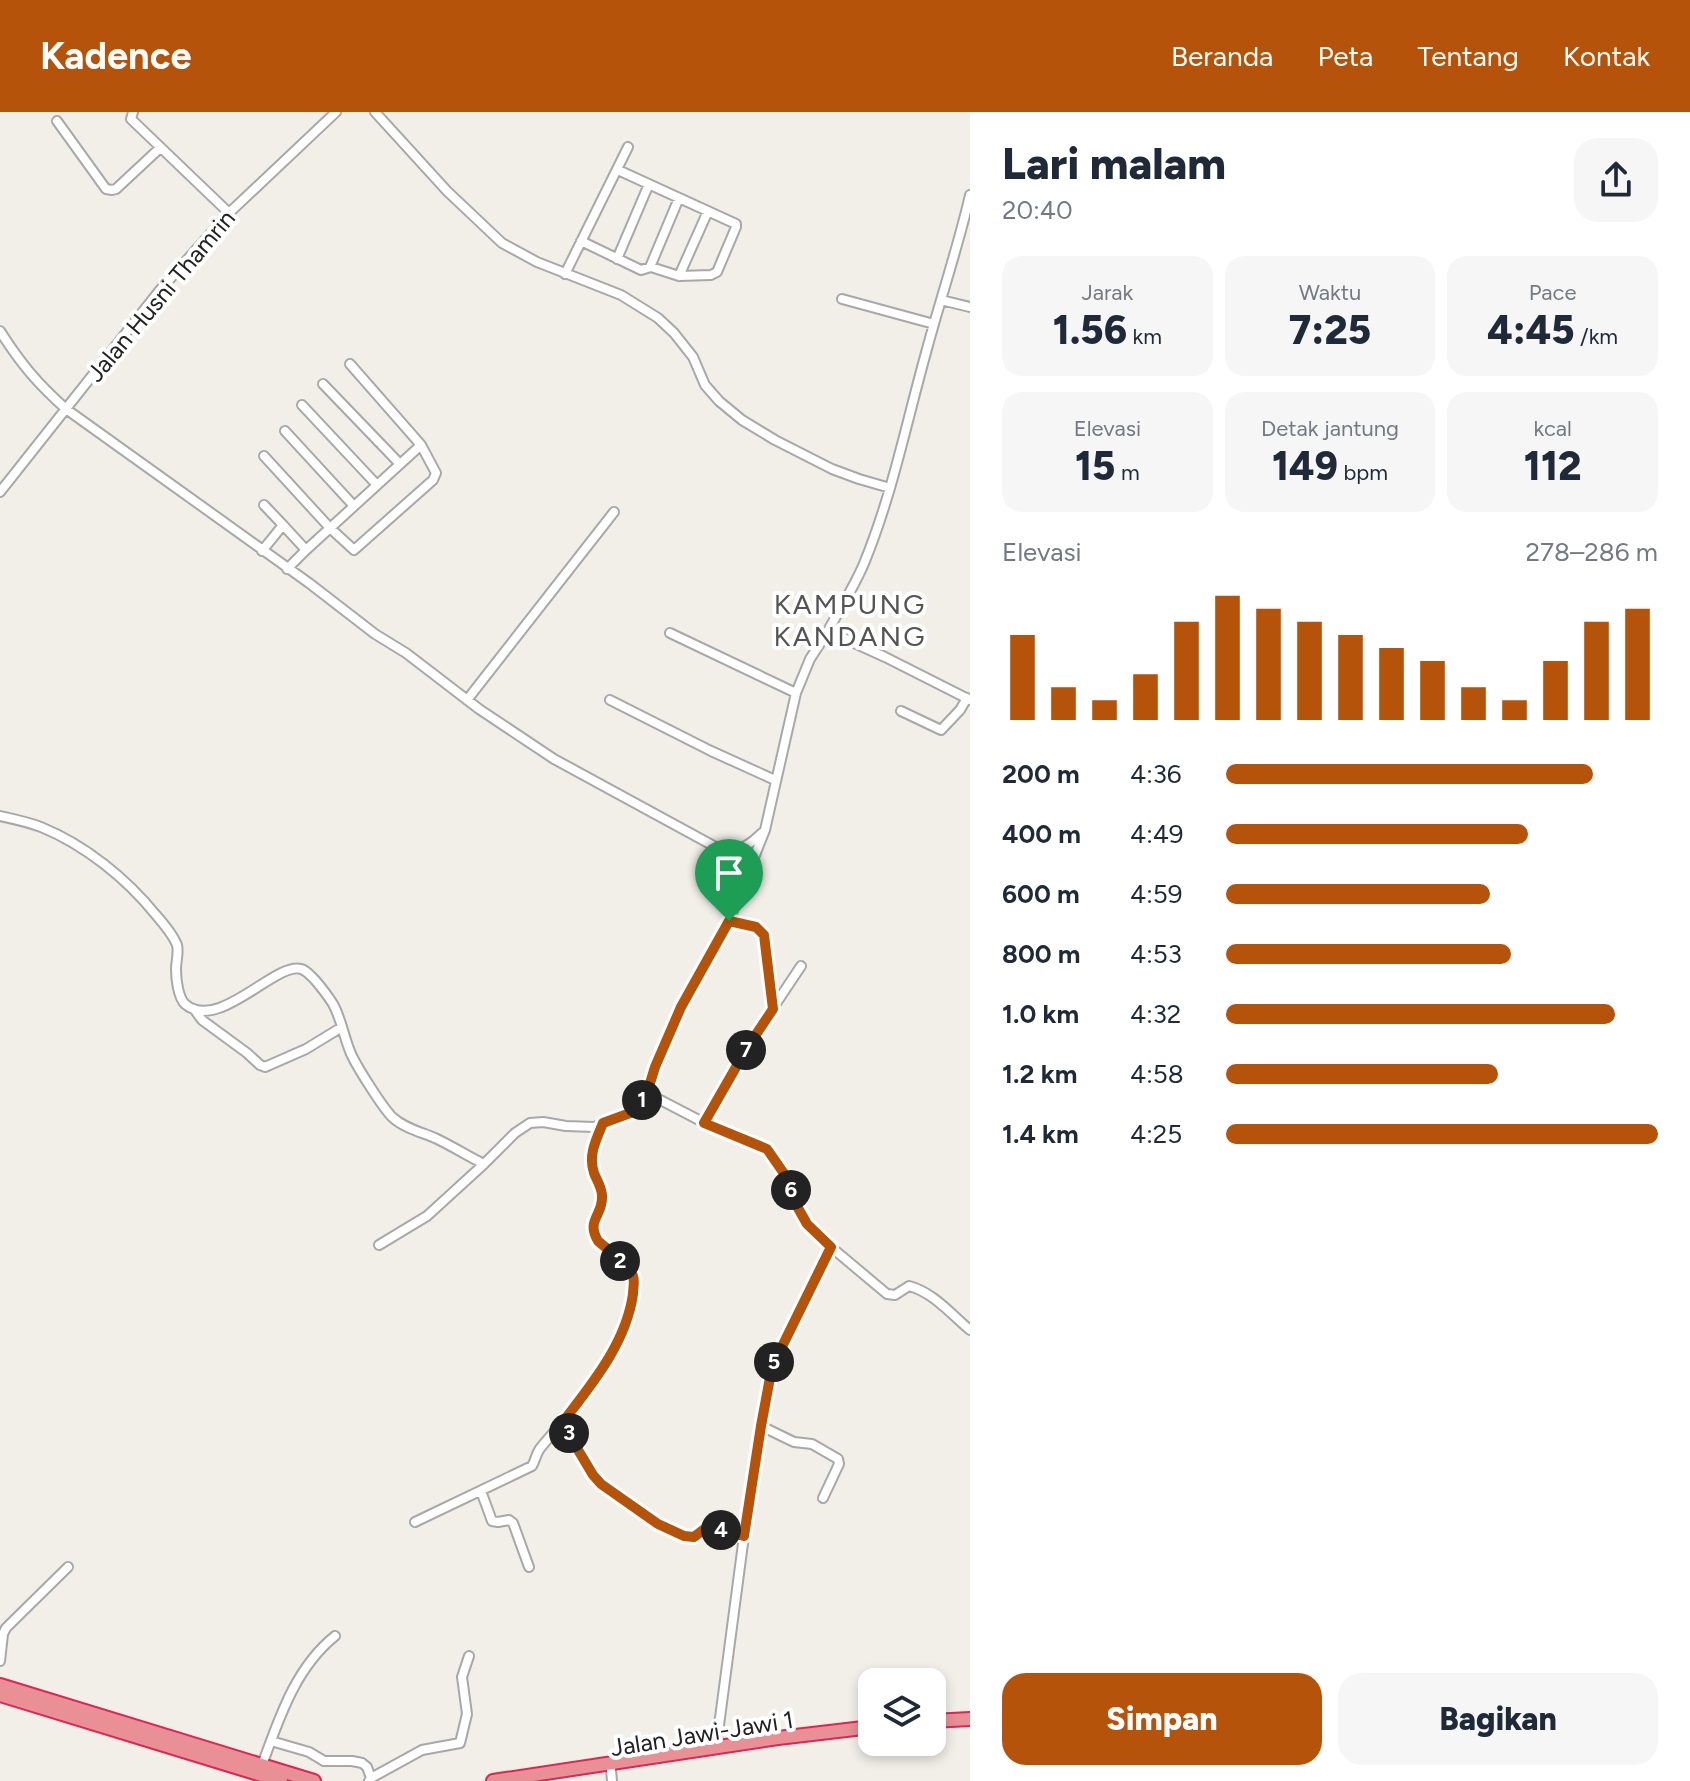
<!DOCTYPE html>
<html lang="id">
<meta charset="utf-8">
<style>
:root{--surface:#fff;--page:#f6f6f7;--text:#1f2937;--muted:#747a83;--accent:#b45309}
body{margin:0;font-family:Figtree,sans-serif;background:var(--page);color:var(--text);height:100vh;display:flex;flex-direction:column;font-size:30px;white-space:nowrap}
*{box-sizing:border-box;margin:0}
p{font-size:26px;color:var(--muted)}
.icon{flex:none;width:44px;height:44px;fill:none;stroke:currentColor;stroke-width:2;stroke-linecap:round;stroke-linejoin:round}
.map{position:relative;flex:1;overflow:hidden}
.side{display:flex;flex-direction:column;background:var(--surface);width:720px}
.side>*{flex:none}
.fabs{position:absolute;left:858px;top:1556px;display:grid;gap:16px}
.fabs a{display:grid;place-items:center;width:88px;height:88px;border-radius:16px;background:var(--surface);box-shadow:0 4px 12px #0003;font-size:40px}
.pin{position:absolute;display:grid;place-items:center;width:68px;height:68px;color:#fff;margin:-82px -34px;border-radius:50% 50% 50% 0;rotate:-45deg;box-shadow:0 0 8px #0007}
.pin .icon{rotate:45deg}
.km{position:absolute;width:40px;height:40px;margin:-20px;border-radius:50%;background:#222;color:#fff;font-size:22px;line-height:40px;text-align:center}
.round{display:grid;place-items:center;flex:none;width:84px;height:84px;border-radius:24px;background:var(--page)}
.overview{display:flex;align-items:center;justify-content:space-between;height:136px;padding:0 32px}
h1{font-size:44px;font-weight:800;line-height:60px}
.figures{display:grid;grid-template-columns:repeat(3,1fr);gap:12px;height:136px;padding:8px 32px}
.figures div{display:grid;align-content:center;border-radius:20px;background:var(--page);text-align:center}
.figures b{font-size:40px;font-weight:800}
.figures small{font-size:22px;font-weight:400}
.figures p{font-size:22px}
.chart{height:224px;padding:16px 32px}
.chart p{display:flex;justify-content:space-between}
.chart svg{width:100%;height:144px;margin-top:8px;stroke:var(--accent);stroke-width:6}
.primary-button{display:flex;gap:16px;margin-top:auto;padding:16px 32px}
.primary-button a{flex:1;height:92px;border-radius:24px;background:var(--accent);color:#fff;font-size:32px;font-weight:800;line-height:92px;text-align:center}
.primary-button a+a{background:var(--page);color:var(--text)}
ul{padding:0 32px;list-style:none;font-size:26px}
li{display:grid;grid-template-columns:128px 96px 1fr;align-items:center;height:60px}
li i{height:20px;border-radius:10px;background:var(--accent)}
header{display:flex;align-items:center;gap:48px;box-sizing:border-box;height:112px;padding:0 40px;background:var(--accent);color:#fff}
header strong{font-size:38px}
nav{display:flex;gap:44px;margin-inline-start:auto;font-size:28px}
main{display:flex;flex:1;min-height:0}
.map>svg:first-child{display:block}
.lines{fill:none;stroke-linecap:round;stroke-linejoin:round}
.minor-casing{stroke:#a8a8a8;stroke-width:12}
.highway-casing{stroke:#df2551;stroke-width:16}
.minor{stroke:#fff;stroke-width:8}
.highway{stroke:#e98f96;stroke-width:12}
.route-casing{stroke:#fff;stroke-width:16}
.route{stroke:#b45309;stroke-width:10}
.labels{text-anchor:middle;stroke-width:8;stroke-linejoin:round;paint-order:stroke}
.street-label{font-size:24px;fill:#212121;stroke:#fff}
.quarter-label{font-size:28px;letter-spacing:2px;fill:#545454;stroke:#fff}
</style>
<header>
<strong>Kadence</strong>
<nav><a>Beranda</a><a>Peta</a><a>Tentang</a><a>Kontak</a></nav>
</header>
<main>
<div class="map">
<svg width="970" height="1669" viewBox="0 0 970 1669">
<rect width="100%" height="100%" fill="#f1efe8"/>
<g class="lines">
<!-- minor casing -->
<g class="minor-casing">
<path id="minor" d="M133 0 131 7 229 101
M375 0 447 79 502 131 537 150 621 183 658 206 674 221 693 245 705 273 719 289 742 308 775 328 832 357 859 367 890 376
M57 9 106 77 112 78 116 77 160 36
M581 129 641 158 651 155 679 164 711 163 717 160 736 115V112L618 58
M617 147 649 72
M650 155 679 86
M565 162 628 35
M679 164 708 99
M842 187 934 212
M941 188 970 195
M0 219C21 252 37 271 66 297L309 471 375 522 406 541 479 597 554 647 723 739 749 758
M323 272 400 352
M302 293 377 373
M285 319 354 394
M264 344 330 416 354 438 433 368 436 361 421 333
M0 380 160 178 229 101 336 0
M283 413 306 438 421 333 350 252
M262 439 283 413 264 393
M287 457 306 438
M828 519C840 496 855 474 865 449 893 380 907 308 927 237 941 185 958 135 970 83
M670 521 796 581
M467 588 614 400
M610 588 711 639 775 668
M901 599 941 618 960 598 967 586
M0 704C14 707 28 710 41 715 85 733 126 766 156 803 163 811 173 823 177 833 179 841 176 849 176 857 176 867 178 885 185 892 218 921 276 849 301 857 306 858 311 864 315 868 321 875 328 884 333 892 342 908 344 927 352 944 359 958 381 993 392 1005 404 1016 421 1020 435 1026 452 1034 468 1044 484 1052L515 1021 530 1011 543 1010 566 1014 594 1015 633 1000 647 981 718 1018 767 1037 785 1063 798 1096 807 1112 831 1135
M730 744 753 729 762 721
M773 896 801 854
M194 897 202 908 247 941 260 953 265 955 306 937 342 915
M647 981 655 955 681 895 729 809 743 773 765 718 796 581 810 547 828 519 885 545 970 588
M704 1011 747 936 773 897 764 823 756 815 729 809
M379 1133 427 1104 484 1052
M562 1311 593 1363 601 1372 617 1381 658 1412 684 1424 694 1425 707 1415 744 1424
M761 1314 794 1330 812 1332 838 1347 839 1352 823 1386
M481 1379 492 1409 498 1410 509 1408 513 1411 529 1455
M415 1410 532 1354C535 1349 536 1343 539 1338 546 1328 556 1319 563 1309 594 1271 631 1226 634 1175 635 1149 603 1143 594 1122 589 1109 601 1100 602 1087 603 1077 596 1068 593 1058 588 1041 597 1026 603 1011
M0 1549 3 1522 6 1516 68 1455
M271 1629 309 1640 324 1649H352L362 1651 367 1655 371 1666
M716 1636 744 1424 769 1268 777 1243 831 1135 887 1182 895 1183 909 1174C933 1180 952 1203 970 1218
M262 1653C279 1607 295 1556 335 1524
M611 1658 612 1669
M369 1669 371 1666 422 1638 460 1631 467 1602 462 1565 469 1544"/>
</g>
<!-- highway casing -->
<g class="highway-casing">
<path id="highway" d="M0 1573 314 1669
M0 1583 281 1669
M932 1609 970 1607
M493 1669 778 1626 872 1615"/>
</g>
<!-- minor -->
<use href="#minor" class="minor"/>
<!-- highway -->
<use href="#highway" class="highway"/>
</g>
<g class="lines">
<!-- route casing -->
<g class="route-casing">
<path id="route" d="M729 809 756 815 764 823 773 897 747 936 704 1011 767 1037 785 1063 798 1096 807 1112 831 1135 772 1255 761 1314 744 1424 707 1415 694 1425 684 1424 658 1412 601 1372 593 1363 562 1311C591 1273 626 1232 633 1182 633 1176 635 1170 633 1164 629 1153 607 1137 598 1129 586 1109 602 1104 602 1086 603 1077 597 1069 594 1061 588 1043 596 1028 603 1011L633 1000 647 981 655 955 681 895Z"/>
</g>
<!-- route -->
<use href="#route" class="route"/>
</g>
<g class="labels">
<!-- street labels -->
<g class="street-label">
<text transform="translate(161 184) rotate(-50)" y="8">Jalan Husni Thamrin</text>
<text transform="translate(702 1622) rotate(-9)" y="8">Jalan Jawi-Jawi 1</text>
</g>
<!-- quarter labels -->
<g class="quarter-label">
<text x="850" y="502">KAMPUNG<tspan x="850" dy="32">KANDANG</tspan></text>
</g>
</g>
</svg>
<div class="fabs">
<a><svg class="icon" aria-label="layers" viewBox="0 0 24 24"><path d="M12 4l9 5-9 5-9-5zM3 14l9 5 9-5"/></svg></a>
</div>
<div class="pin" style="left:729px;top:809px;background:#1e9e55"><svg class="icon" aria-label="arrive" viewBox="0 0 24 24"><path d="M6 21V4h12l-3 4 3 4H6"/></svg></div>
<b class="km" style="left:642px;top:988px">1</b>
<b class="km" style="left:620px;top:1149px">2</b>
<b class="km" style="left:569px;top:1321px">3</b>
<b class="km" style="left:721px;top:1418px">4</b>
<b class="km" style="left:774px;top:1250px">5</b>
<b class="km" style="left:791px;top:1078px">6</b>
<b class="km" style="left:746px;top:938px">7</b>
</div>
<section class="side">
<div class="overview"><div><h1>Lari malam</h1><p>20:40</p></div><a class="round"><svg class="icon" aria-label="share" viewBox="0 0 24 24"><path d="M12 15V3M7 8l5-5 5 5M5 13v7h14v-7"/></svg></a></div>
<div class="figures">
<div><p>Jarak</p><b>1.56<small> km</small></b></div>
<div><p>Waktu</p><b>7:25</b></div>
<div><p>Pace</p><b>4:45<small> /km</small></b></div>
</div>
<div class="figures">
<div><p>Elevasi</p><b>15<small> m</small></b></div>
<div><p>Detak jantung</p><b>149<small> bpm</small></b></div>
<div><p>kcal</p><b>112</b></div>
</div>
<div class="chart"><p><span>Elevasi</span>278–286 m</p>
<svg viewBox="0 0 160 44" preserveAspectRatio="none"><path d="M5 44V18M15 44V34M25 44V38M35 44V30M45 44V14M55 44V6M65 44V10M75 44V14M85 44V18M95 44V22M105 44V26M115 44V34M125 44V38M135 44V26M145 44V14M155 44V10"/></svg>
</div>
<ul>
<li><b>200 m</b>4:36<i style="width:85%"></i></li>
<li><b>400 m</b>4:49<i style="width:70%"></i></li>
<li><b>600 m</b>4:59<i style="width:61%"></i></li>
<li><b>800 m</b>4:53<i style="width:66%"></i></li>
<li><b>1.0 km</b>4:32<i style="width:90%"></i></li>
<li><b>1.2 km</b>4:58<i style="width:63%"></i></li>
<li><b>1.4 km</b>4:25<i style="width:100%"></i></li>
</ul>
<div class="primary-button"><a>Simpan</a><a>Bagikan</a></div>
</section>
</main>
